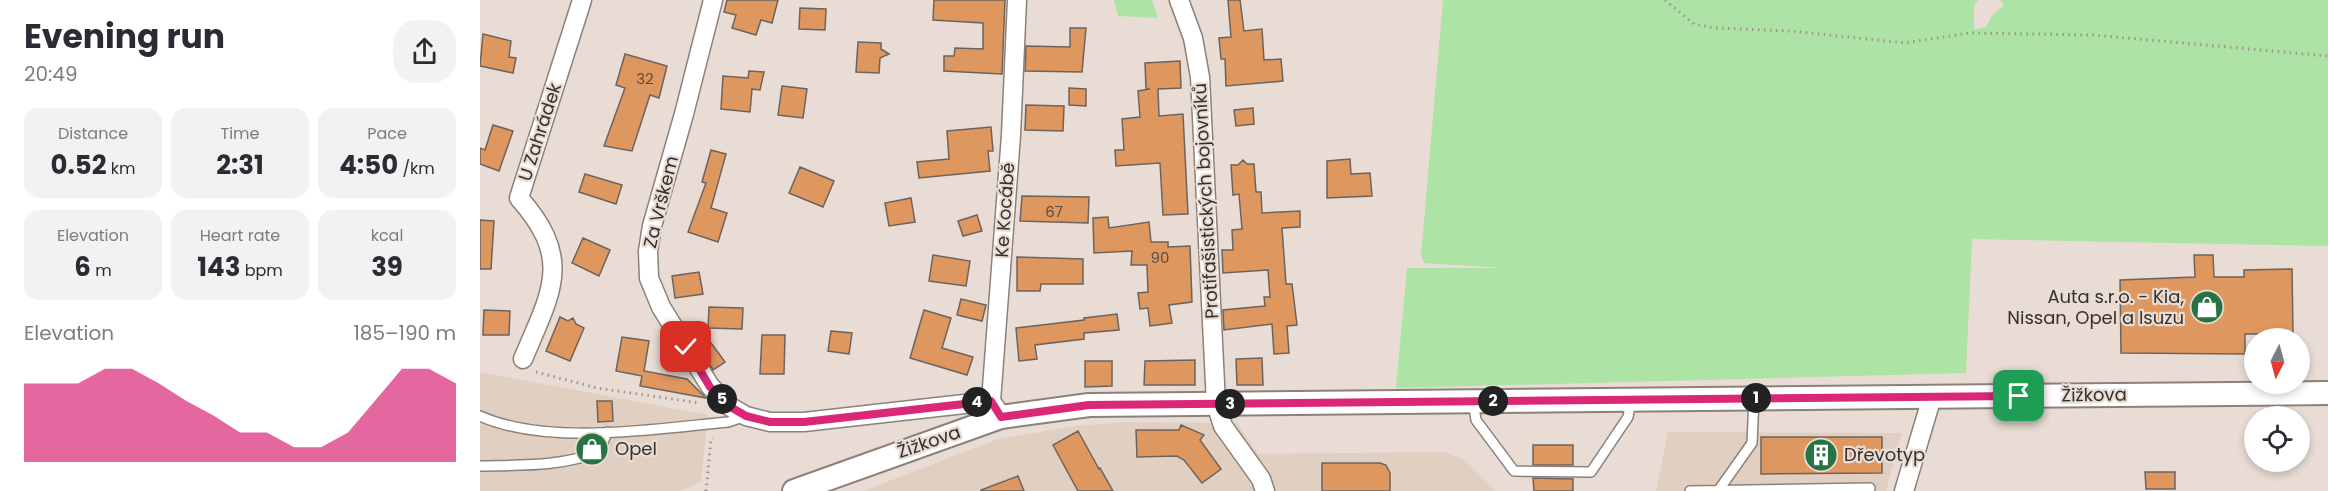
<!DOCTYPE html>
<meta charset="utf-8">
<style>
:root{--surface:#fff;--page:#f2f2f3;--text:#2b2b33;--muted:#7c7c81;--accent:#db2777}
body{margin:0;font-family:Poppins,sans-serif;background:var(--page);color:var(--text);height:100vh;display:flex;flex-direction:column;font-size:22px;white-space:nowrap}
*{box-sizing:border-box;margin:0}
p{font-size:20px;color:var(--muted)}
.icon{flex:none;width:33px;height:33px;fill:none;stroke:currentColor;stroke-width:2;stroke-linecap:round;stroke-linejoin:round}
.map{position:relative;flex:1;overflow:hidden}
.panel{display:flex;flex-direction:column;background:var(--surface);width:480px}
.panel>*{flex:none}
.needle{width:39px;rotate:186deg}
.controls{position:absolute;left:1764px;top:328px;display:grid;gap:12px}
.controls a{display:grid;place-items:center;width:66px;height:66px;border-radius:50%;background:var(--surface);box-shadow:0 3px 9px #0003;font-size:30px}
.pin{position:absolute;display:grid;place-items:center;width:51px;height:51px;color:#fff;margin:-26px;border-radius:12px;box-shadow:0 3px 9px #0006}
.km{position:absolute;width:30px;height:30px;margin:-15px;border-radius:50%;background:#222;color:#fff;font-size:16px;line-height:30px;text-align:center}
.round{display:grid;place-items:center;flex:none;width:63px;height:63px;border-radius:24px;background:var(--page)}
.headline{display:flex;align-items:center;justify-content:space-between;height:102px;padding:0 24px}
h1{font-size:33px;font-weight:700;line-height:45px}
.stats{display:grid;grid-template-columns:repeat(3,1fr);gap:9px;height:102px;padding:6px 24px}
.stats div{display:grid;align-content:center;border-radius:15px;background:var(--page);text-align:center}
.stats b{font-size:26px;font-weight:700}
.stats small{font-size:16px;font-weight:400}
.stats p{font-size:16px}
.chart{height:168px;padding:12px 24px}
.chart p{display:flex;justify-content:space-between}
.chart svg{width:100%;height:108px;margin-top:6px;fill:var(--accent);opacity:.7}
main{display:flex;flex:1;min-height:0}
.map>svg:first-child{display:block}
.built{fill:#e1d0c2}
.green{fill:#ade3a4}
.building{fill:#df9760;stroke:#6e635c;stroke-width:1.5}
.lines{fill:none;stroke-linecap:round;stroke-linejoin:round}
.service-casing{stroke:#8c8179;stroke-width:12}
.minor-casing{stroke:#8c8179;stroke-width:21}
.tertiary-casing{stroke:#8c8179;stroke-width:26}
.path{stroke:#9d948e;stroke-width:3;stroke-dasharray:1.5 4.5;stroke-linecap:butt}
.service{stroke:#fff;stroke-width:9}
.minor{stroke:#fff;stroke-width:18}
.tertiary{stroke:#fff;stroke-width:22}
.route-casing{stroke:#fff;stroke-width:12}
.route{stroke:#db2777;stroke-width:8}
.labels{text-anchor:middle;stroke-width:4.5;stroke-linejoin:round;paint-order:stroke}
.number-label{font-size:15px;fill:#604a3a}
.street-label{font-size:18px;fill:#35302d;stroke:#e8dcd4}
.poi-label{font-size:18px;fill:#35302d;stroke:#e8dcd4;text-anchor:start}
</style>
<main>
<section class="panel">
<div class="headline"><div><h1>Evening run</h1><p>20:49</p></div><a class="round"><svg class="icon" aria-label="share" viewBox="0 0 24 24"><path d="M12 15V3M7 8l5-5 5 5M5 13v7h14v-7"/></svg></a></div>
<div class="stats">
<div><p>Distance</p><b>0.52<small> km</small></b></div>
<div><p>Time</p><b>2:31</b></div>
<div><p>Pace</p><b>4:50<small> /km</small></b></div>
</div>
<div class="stats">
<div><p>Elevation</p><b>6<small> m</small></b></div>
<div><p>Heart rate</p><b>143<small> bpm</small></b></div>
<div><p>kcal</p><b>39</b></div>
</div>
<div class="chart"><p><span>Elevation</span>185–190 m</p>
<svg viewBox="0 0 160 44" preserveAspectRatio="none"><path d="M0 44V12L10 12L20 12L30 6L40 6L50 12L60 19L70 25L80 32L90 32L100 38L110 38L120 32L130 19L140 6L150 6L160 12V44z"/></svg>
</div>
</section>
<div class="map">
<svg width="1848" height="491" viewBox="0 0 1848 491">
<rect width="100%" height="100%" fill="#e8dcd4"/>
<!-- built -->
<path class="built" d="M0 372 228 415 221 482 199 491H0Z
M645 422 757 423 778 454 964 452 985 460 1016 491H383L518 439 595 426Z
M1188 432 1422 433 1406 491H1176Z"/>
<!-- green -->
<path class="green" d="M634 0H672L678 18 638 16Z
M963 0H1498L1494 6V30L1506 27 1512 16 1524 5 1520 0H1848V246L1492 239 1486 373 916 388 927 268H1023L944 263 941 256Z"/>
<!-- building -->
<path class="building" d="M247 0H298L292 23 281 20 276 35 252 28 256 15 244 12Z
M454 0H525L522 74 464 71V56H474L475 48 503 49V23L453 20Z
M748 0H760L764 31 782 29 784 60 801 59 803 81 746 86 745 59H741L739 38 751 37Z
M320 8 346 9 345 30 319 29Z
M590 28H606L602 72 545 71 546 46 590 47Z
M3 34 31 41 29 57 36 58 33 73 0 66Z
M378 42 401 43V49L409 54 400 58 399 73 376 72Z
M145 54 187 66 179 98 170 95 152 151 124 146 145 88 136 85Z
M700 61 701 88 678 89 679 116 703 114 708 214 683 215 680 163 636 166 635 150H644L642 119 660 117 658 91 670 89H666L665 63Z
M269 71 284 72 280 90 272 89 270 112 241 109 243 76 268 78Z
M302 86 327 89 323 118 298 115Z
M589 88 606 89V106L589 105Z
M546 105 584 106 583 131 545 130Z
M773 108 774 124 756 126 754 110Z
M13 125 33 131 19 171 0 164V148L5 150Z
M511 127 513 151H508L510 171 439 178 437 162 469 159 467 131Z
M231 150 246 154 231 208 247 213 238 242 208 232 226 183 222 182Z
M870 159 871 174 890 173 892 196 847 198V161Z
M763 160 767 164H774L776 192H781L782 213 820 211V227L802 228 806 284H812L817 325 807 326 809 353 794 354 792 324 744 330 743 310 785 306 784 297H790L788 270 743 273 742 250H753L752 230 762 229 759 194 753 195 751 165H758Z
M320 167 354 181 343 207 309 193Z
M105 174 142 185 136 204 99 192Z
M542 196 609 197 608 223 540 221Z
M431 198 435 222 409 226 405 203Z
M497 215 502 231 483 236 478 221Z
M628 217 629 228 669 222 671 242H688V247L710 246 712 302 689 305 692 323 670 326 668 308 660 309 658 293 668 292 667 265H651L652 251 614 253 613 218Z
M0 220 14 221 11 269H0Z
M103 238 130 250 119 276 92 263Z
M453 255 490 261 486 286 449 281Z
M1714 255H1733L1734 277H1764V270L1812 269 1813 334H1765V354L1641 353 1640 280 1715 277Z
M537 257 603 259V284H561L560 291H537Z
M219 272 223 294 195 298 192 276Z
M481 299 506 305 502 321 477 315Z
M229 307 263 308 262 329 228 328Z
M4 310 30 311 29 335H3Z
M444 310 471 318 462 348 493 357 487 375 430 358Z
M637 314 639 330 604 333V339L555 345 557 359 539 361 536 328 604 320V318Z
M80 317 88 321 93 318 96 324 104 328 90 361 66 351Z
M351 331 372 333 369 354 348 351Z
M223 332 245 362 233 370 214 338Z
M282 335H305L304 374H280Z
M142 337 169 341 164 371 207 379 226 398 160 386 162 376 136 371Z
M782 358 783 385H757L756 359Z
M715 360V385H664L665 361Z
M605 361H632V386L605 387Z
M117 401H132L133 421 118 422Z
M701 425 724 435 720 440 741 469 722 483 704 460 697 456 657 457 656 430H699Z
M598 431 619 469 620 468 633 491H598L573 445Z
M1281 437H1402V473L1281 474Z
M1053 445H1093V465H1053Z
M842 463H900L906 465 910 473V491H842Z
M1665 472H1695V489H1666Z
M538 476 544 491H501V490Z
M1053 478 1093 479V491H1054Z"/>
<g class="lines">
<!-- service casing -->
<g class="service-casing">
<path id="service" d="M993 401 996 420 1034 471 1111 472 1148 417 1151 399
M0 416C68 446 175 429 248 422L266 416
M0 466C40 465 83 467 120 451L127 432
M1210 491 1390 488 1389 491
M1238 491 1272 443 1274 398"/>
</g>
<!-- minor casing -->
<g class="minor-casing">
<path id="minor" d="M233 0 204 114 172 226 168 251 169 278 181 307 230 386 249 406 266 416 290 422H324L511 401
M699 0 713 38 720 77 736 404 743 426 781 479 785 491
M43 359C71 292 94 260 39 198L102 0
M517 410 511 401 531 135 537 0
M1424 491 1452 397"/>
</g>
<!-- tertiary casing -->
<g class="tertiary-casing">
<path id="tertiary" d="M314 491 521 417 609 405 1848 393"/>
</g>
<!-- path -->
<path class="path" d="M1185 0 1214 24 1234 28 1311 31 1425 43 1489 33 1613 35 1848 56
M56 372 117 388 220 403
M226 491 231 439 233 438"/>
<!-- service -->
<use href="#service" class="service"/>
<!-- minor -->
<use href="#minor" class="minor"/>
<!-- tertiary -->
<use href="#tertiary" class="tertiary"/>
</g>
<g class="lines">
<!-- route casing -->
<g class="route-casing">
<path id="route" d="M206 347 230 387 249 406 266 416 290 422H324L511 401 521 417 609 405 1539 396"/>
</g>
<!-- route -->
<use href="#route" class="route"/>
</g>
<!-- icons -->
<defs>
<g id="shop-disc" transform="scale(1.725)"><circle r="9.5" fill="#277343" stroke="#e8dcd4"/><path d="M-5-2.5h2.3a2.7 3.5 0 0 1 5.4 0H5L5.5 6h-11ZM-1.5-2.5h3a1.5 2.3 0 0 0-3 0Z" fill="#fff"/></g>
<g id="building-disc" transform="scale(1.725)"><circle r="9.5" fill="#277343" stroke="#e8dcd4"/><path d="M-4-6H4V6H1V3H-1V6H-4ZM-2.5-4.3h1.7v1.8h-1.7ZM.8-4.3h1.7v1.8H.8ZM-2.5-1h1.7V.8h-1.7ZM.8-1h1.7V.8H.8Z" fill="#fff"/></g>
</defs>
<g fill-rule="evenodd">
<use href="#shop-disc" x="1727" y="307"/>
<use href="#shop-disc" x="112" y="449"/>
<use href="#building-disc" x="1341" y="455"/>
</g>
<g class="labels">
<!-- number labels -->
<g class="number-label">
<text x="165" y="84">32</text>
<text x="574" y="217">67</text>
<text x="680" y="263">90</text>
</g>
<!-- street labels -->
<g class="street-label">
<text transform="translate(60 132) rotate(-72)" y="6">U Zahrádek</text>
<text transform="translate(726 201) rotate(-93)" y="6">Protifašistických bojovníků</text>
<text transform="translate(181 202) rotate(-76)" y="6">Za Vrškem</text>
<text transform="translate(525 210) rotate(-86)" y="6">Ke Kocábě</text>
<text transform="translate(1614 395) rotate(-1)" y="6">Žižkova</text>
<text transform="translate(449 442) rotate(-19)" y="6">Žižkova</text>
</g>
<!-- poi labels -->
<g class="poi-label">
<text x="1704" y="303" text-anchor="end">Auta s.r.o. - Kia,<tspan x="1704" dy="21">Nissan, Opel a Isuzu</tspan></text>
<text x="135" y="455">Opel</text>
<text x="1364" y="461">Dřevotyp</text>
</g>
</g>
</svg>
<div class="controls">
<a><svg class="needle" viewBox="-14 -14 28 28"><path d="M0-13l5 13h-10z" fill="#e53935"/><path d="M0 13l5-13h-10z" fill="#7c7c81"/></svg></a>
<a><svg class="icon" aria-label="locate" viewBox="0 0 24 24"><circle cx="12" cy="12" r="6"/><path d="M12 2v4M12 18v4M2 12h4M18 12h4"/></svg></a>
</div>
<div class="pin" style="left:1539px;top:396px;background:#1e9e55"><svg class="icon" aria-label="arrive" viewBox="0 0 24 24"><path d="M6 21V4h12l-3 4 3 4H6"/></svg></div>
<div class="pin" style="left:206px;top:347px;background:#d93025"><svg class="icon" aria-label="check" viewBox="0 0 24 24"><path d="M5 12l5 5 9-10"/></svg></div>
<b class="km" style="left:1276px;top:398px">1</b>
<b class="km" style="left:1013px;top:401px">2</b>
<b class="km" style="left:750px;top:404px">3</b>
<b class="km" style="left:497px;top:402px">4</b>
<b class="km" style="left:242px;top:399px">5</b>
</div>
</main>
